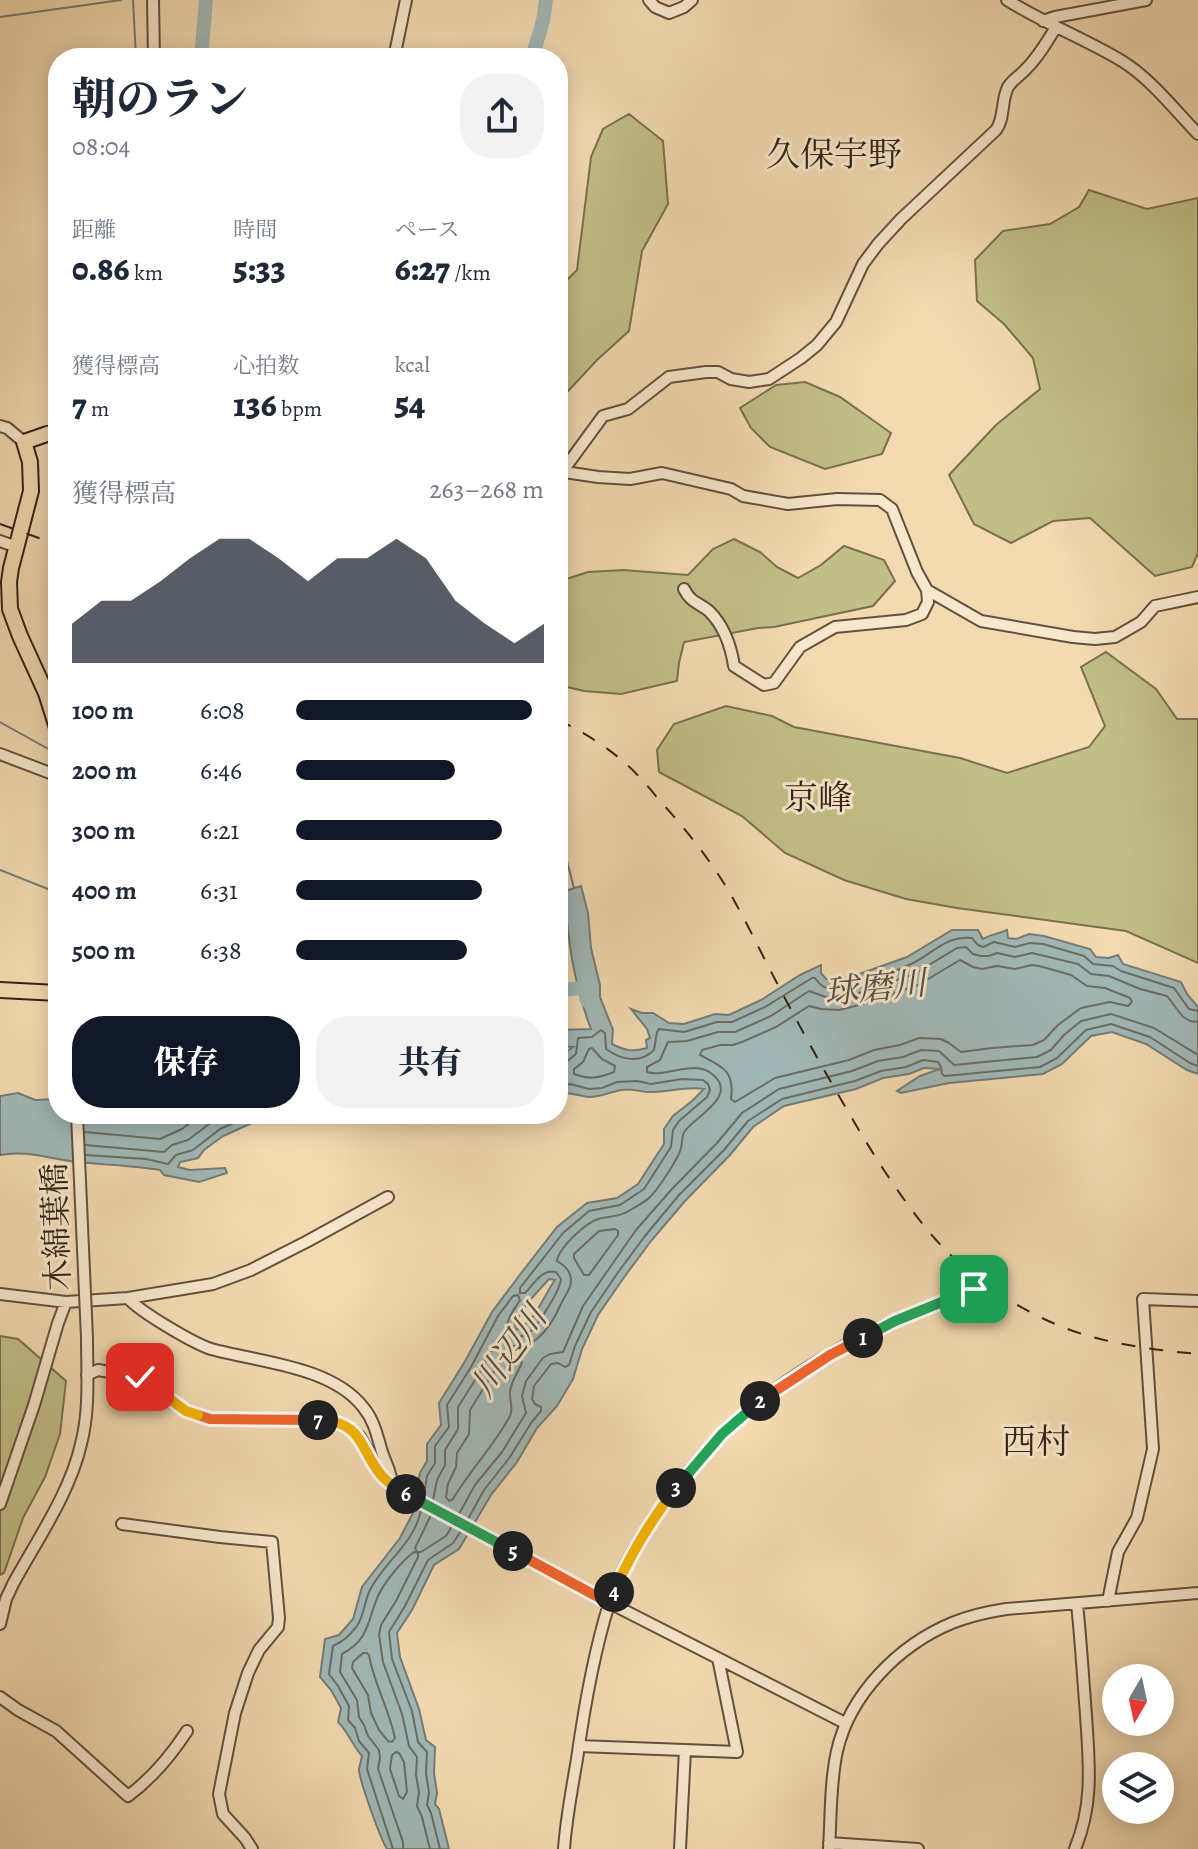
<!DOCTYPE html>
<html lang="ja">
<meta charset="utf-8">
<style>
:root{--surface:#fff;--page:#f2f2f3;--text:#1f2937;--muted:#747a83;--accent:#111827}
body{margin:0;font-family:Alegreya,"Noto Serif JP",serif;background:var(--page);color:var(--text);height:100vh;display:flex;flex-direction:column;font-size:30px;white-space:nowrap}
*{box-sizing:border-box;margin:0}
p{font-size:26px;color:var(--muted)}
.icon{flex:none;width:44px;height:44px;fill:none;stroke:currentColor;stroke-width:2;stroke-linecap:round;stroke-linejoin:round}
.map{position:relative;flex:1;overflow:hidden}
.panel{position:absolute;left:48px;top:48px;width:520px;height:1076px;display:flex;flex-direction:column;background:var(--surface);border-radius:32px;box-shadow:0 4px 20px #0003}
.panel>*{flex:none}
.needle{width:52px;rotate:189deg}
.buttons{position:absolute;left:1102px;top:1664px;display:grid;gap:16px}
.buttons a{display:grid;place-items:center;width:72px;height:72px;border-radius:50%;background:var(--surface);box-shadow:0 4px 20px #0003;font-size:40px}
.pin{position:absolute;display:grid;place-items:center;width:68px;height:68px;color:#fff;margin:-34px;border-radius:16px;box-shadow:0 4px 12px #0006}
.km{position:absolute;width:40px;height:40px;margin:-20px;border-radius:50%;background:#222;color:#fff;font-size:22px;line-height:40px;text-align:center}
.round{display:grid;place-items:center;flex:none;width:84px;height:84px;border-radius:32px;background:var(--page)}
.overview{display:flex;align-items:center;justify-content:space-between;height:136px;padding:0 24px}
h1{font-size:44px;font-weight:800;line-height:60px}
.metrics{display:grid;grid-template-columns:repeat(3,1fr);gap:12px;height:136px;padding:8px 24px}
.metrics div{display:grid;align-content:center}
.metrics b{font-size:34px;font-weight:800}
.metrics small{font-size:22px;font-weight:400}
.metrics p{font-size:22px}
.chart{height:224px;padding:16px 24px}
.chart p{display:flex;justify-content:space-between}
.chart svg{width:100%;height:144px;margin-top:8px;fill:var(--accent);opacity:.7}
.button{display:flex;gap:16px;margin-top:auto;padding:16px 24px}
.button a{flex:1;height:92px;border-radius:32px;background:var(--accent);color:#fff;font-size:32px;font-weight:800;line-height:92px;text-align:center}
.button a+a{background:var(--page);color:var(--text)}
ul{padding:0 24px;list-style:none;font-size:26px}
li{display:grid;grid-template-columns:128px 96px 1fr;align-items:center;height:60px}
li i{height:20px;border-radius:10px;background:var(--accent)}
.map>svg:first-child{display:block}
.green{fill:#c1be87;stroke:#7a704e;stroke-width:2}
.water{fill:#a1b8b7;stroke:#757c76;stroke-width:2;fill-rule:evenodd}
.lines{fill:none;stroke-linecap:round;stroke-linejoin:round}
.shore{stroke:#6a6d66;stroke-width:2}
.stream{stroke:#757c76;stroke-width:2}
.river{stroke:#a1b8b7;stroke-width:14}
.minor-casing{stroke:#64503c;stroke-width:14}
.major-casing{stroke:#342215;stroke-width:18}
.minor{stroke:#f7e7cc;stroke-width:10}
.major{stroke:#f3dab1;stroke-width:14}
.rail{stroke:#342215;stroke-width:2;stroke-dasharray:14 14;stroke-linecap:butt}
.minor-bridge-casing{stroke:#64503c;stroke-width:14;stroke-linecap:butt}
.minor-bridge{stroke:#f7e7cc;stroke-width:10}
.split-1-casing{stroke:#fff;stroke-width:16}
.split-2-casing{stroke:#fff;stroke-width:16}
.split-3-casing{stroke:#fff;stroke-width:16}
.split-4-casing{stroke:#fff;stroke-width:16}
.split-5-casing{stroke:#fff;stroke-width:16}
.split-6-casing{stroke:#fff;stroke-width:16}
.split-7-casing{stroke:#fff;stroke-width:16}
.split-8-casing{stroke:#fff;stroke-width:16}
.split-9-casing{stroke:#fff;stroke-width:16}
.split-1{stroke:#22a559;stroke-width:10}
.split-2{stroke:#f0652b;stroke-width:10}
.split-3{stroke:#22a559;stroke-width:10}
.split-4{stroke:#f5b400;stroke-width:10}
.split-5{stroke:#f0652b;stroke-width:10}
.split-6{stroke:#22a559;stroke-width:10}
.split-7{stroke:#f5b400;stroke-width:10}
.split-8{stroke:#f0652b;stroke-width:10}
.split-9{stroke:#f5b400;stroke-width:10}
.labels{text-anchor:middle;stroke-width:6;stroke-linejoin:round;paint-order:stroke}
.street-label{font-size:32px;fill:#342215;stroke:#f7e7cc}
.neighbourhood-label{font-size:34px;fill:#342215;stroke:#f7e7cc}
.water-label{font-size:34px;font-style:italic;fill:#554f46;stroke:#f7e7cc}
</style>
<div class="map">
<svg width="1198" height="1849" viewBox="0 0 1198 1849">
<rect width="100%" height="100%" fill="#f3dab1"/>
<filter id="stains"><feTurbulence type="fractalNoise" baseFrequency=".0025" numOctaves="4"/><feColorMatrix values="0 0 0 0 .2 0 0 0 0 .09 0 0 0 0 .02 0 0 0 .5 -.17"/></filter>
<radialGradient id="worn" r=".72"><stop offset=".6" stop-color="#630" stop-opacity="0"/><stop offset="1" stop-color="#630" stop-opacity=".3"/></radialGradient>
<!-- green -->
<path class="green" d="M629 114 663 141 668 204 642 251 629 331 597 360 558 402V289L577 270 591 157 603 129Z
M1089 190 1147 209 1198 198V553L1192 567 1155 576 1090 518 1053 521 1011 543 974 524 949 475 996 425 1040 389 1033 358 1004 324 977 301 975 260 1003 231 1050 224 1079 207Z
M805 382 840 397 891 433 882 454 825 469 770 447 751 428 740 408 776 385Z
M734 539 760 552 777 567 798 578 821 565 844 546 884 560 895 581 873 606 774 627 758 628 684 642 679 663 677 681 621 694 584 691 563 686 558 679V595L563 580 588 572 623 570 688 575 713 549Z
M1106 652 1156 689 1177 719H1198V963L1126 931 957 908 906 899 844 880 785 853 742 816 659 772 657 750 674 724 726 706 772 716 794 727 960 758 1007 773 1089 747 1105 726 1081 667Z
M0 1336 18 1339 66 1381 60 1434 45 1477 23 1518 4 1573 0 1575Z"/>
<!-- water -->
<path class="water" d="M581 886 588 913 591 948 600 985V997L613 1030 612 1044C625 1051 633 1052 647 1048L646 1040 650 1038 647 1029 631 1009 642 1013H653L669 1023 684 1024 715 1014 729 1015 761 1000 800 975 821 965V973L826 979 839 980 854 976 907 957 952 930H978L983 939C991 934 998 934 1007 930L1008 938 1016 939 1029 934 1044 936 1090 949 1096 957 1109 958 1118 955 1123 964 1181 982 1187 994 1198 1007V1074L1187 1070 1146 1044 1112 1032 1091 1036 1062 1064 1043 1074 949 1083 901 1093 897 1091 920 1076 940 1069 924 1068 909 1074 883 1078 856 1089 784 1106 753 1127 730 1155 685 1201 651 1241 625 1276 598 1315 582 1349 573 1379 557 1406 537 1428 517 1462 491 1495 459 1549 434 1565 412 1610 397 1633 400 1657 419 1709 426 1740 435 1747 434 1773 437 1793 435 1804 439 1809 449 1849H387C381 1840 359 1780 359 1769 359 1768 362 1757 362 1756 352 1745 349 1733 338 1722L341 1708 331 1690 320 1677 325 1639 339 1635 353 1619 362 1587 400 1538 413 1513 420 1473 427 1461V1444L441 1425 439 1403 464 1363 492 1312 522 1272 557 1227 587 1203 617 1198 638 1184 664 1144V1129L673 1116 692 1101 704 1089C686 1086 670 1092 653 1092 642 1093 634 1088 621 1090 610 1092 601 1097 589 1097 576 1096 573 1091 558 1095V1057L573 1047 558 1046V1030L591 1029C574 985 567 938 565 891ZM549 1279 555 1280C543 1297 536 1321 516 1330L515 1323 529 1301Z
M18 1093 35 1100 58 1099V1114H302L274 1117 252 1123 223 1136 204 1150 198 1158 180 1162 178 1167 190 1170 225 1168 227 1173 199 1182 164 1175 160 1170C131 1165 100 1165 70 1161 47 1158 24 1150 0 1155V1096Z"/>
<g class="lines">
<!-- shore -->
<path class="shore" d="M960 960 973 967 982 969 997 966 1015 969 1032 965 1039 966 1071 975 1087 986 1105 988 1130 998 1132 1002 1128 1006 1110 1002 1081 1008 1058 1025 1044 1040 1033 1045 992 1048 961 1052 949 1043 941 1039 919 1038 900 1045 874 1050 849 1060 775 1078 735 1102 731 1099C735 1070 721 1066 700 1055L702 1050 720 1045H733L742 1042 776 1027 809 1006 821 1009 839 1010 863 1004 918 985Z
M592 1048 602 1059 615 1066 614 1072C599 1078 589 1080 574 1074V1069L583 1062 589 1049Z
M558 1064 565 1063 576 1054 578 1038 592 1037 601 1030 605 1033 606 1049C621 1060 640 1064 654 1050L657 1032 659 1029 684 1032 717 1022H732L765 1007 812 978H815C818 982 820 985 824 987 839 992 894 972 909 965 932 955 945 935 972 938L978 945 983 947 994 942 1015 947 1030 943 1043 944 1084 956 1093 964 1113 966 1121 971 1174 988 1189 1009 1198 1011
M85 1132 160 1139 182 1129 202 1114
M85 1145 164 1152 172 1145 188 1140 213 1121 228 1114
M86 1155 146 1159 168 1164 176 1155 193 1150 220 1129 254 1114
M615 1229 618 1231V1235L589 1275H584L574 1258V1254L599 1231Z
M503 1357 519 1360 522 1363C518 1372 512 1380 510 1391 509 1400 514 1408 510 1416 494 1446 470 1470 453 1499L449 1501 446 1497 448 1484 456 1467 457 1453 469 1434 470 1410Z
M424 1495 427 1476 435 1463V1446L449 1427 447 1405 471 1367 498 1316 513 1296 518 1295 520 1300C513 1312 496 1330 518 1337 522 1336 527 1335 530 1332 539 1324 560 1290 561 1279L556 1272C541 1269 534 1284 525 1293H520V1288L563 1233 589 1211 620 1205 644 1189 671 1147 673 1130 679 1121 707 1097 710 1090 708 1084 703 1080 682 1079 651 1084 637 1081 617 1082 602 1088 589 1089 570 1084 558 1087
M433 1500 437 1480 445 1465V1450L458 1429V1407L480 1372 496 1341 501 1340C528 1361 551 1327 561 1304 564 1296 571 1290 571 1281 571 1271 565 1266 557 1261 558 1249 585 1223 598 1219 610 1216 621 1217 632 1209 639 1205 647 1201 652 1195 659 1187 679 1158 681 1148 683 1142 681 1136 685 1131 694 1117 740 1096 712 1074 694 1059 666 1078 647 1072V1067L660 1060 668 1042 687 1041 718 1032H735L771 1016 809 991 826 997 841 998 859 993 914 974 957 948 966 947 973 954 981 956H989L997 953 1015 957 1032 953 1078 964 1091 974 1109 976 1140 989 1167 996 1183 1017 1190 1021 1198 1022
M459 1514 475 1485 502 1452 526 1413 522 1396 526 1381 543 1358 550 1354 563 1352 583 1306 636 1230 672 1189 717 1143 742 1113 779 1089 852 1071 878 1061 903 1057 921 1050 939 1051 954 1065 1037 1057 1051 1050 1064 1035 1081 1021 1111 1014 1154 1028 1198 1055
M431 1515 415 1548 417 1552H421L446 1536 452 1526
M468 1519 484 1490 510 1457 531 1423 541 1411V1407L535 1404 532 1399 534 1386 551 1364 558 1363 565 1367 569 1365 575 1346 591 1312 619 1271 645 1236 679 1195 724 1150 748 1121 782 1099 855 1081 881 1071 906 1067 923 1060 938 1062 941 1067 942 1074 945 1076 1040 1067 1057 1058 1086 1030 1111 1024 1150 1037 1190 1063 1198 1066
M363 1653H367L369 1655C374 1684 389 1709 395 1738L392 1742 388 1741 379 1730 371 1713 368 1695 352 1668 353 1662Z
M396 1752 399 1753 404 1762 407 1792 403 1799 399 1796 390 1769 392 1755Z
M393 1849 367 1769 369 1753 359 1741 355 1728 348 1720 349 1706 338 1686 329 1674 333 1646C344 1641 348 1637 357 1626 364 1616 364 1602 370 1590 384 1562 415 1543 421 1510
M403 1849V1842L378 1769 380 1758 379 1750 368 1736 364 1725 359 1717 357 1700 340 1672 342 1654C370 1639 367 1621 378 1596 385 1581 402 1561 414 1552L418 1553V1557L396 1601 381 1625 379 1635 383 1662 402 1714 409 1746 417 1757 416 1775 419 1792 417 1806 422 1817 430 1849
M440 1849 431 1813 427 1805 429 1793 426 1773 427 1752 418 1742 412 1711 392 1659 389 1632 405 1606 428 1560 453 1543 461 1531"/>
<!-- stream -->
<path class="stream" d="M133 0 136 58
M0 17 121 0
M0 722 52 751
M558 827 574 888
M0 870 58 893"/>
<!-- river -->
<path class="river" d="M201 58 206 0
M532 58 543 21 546 0
M558 990 584 988 587 1001"/>
<!-- minor casing -->
<g class="minor-casing">
<path id="minor" d="M153 0 154 58
M649 0 655 7 669 13 684 7 692 0
M1007 0C1044 23 1085 39 1122 61 1151 79 1174 109 1198 134
M1043 21 1055 17 1146 0
M394 58 406 0
M0 426 7 428 24 442
M558 471 598 477 630 479 662 473 731 489 743 496 788 504 837 499 880 500 892 509 917 572 927 590 981 621 1073 637 1095 639 1115 637 1141 622 1155 606 1198 597
M562 472 603 416 628 409 669 377 706 372H718L731 379 749 382 769 379 801 358 817 345 836 322 863 264 878 244 901 219 996 130C1005 118 1001 100 1008 87 1013 79 1020 76 1026 69 1038 57 1047 42 1056 27
M0 541 17 547
M684 589C691 603 698 602 709 611 724 626 731 646 734 666L764 685 774 683 800 647 835 627 906 620 922 614 928 602 927 590
M0 754 58 776
M0 1294 66 1302 128 1298 213 1284 251 1270 306 1242 388 1197
M128 1298C140 1312 193 1343 211 1349 258 1362 331 1366 363 1407 374 1420 377 1435 382 1452 386 1464 392 1473 392 1486
M87 1375 98 1370 140 1377 186 1411 210 1419 326 1420 349 1428 360 1437 381 1475 400 1490 594 1595 845 1723
M0 1504 34 1405 58 1323 66 1302
M122 1524 220 1537 272 1542 279 1618 278 1627 259 1650 248 1673 235 1713 219 1794 223 1814 245 1838 252 1849
M1108 1601 1118 1552 1137 1518 1153 1449 1143 1299 1198 1301
M0 1624 6 1599 13 1584C37 1540 70 1493 81 1444 90 1410 87 1373 87 1338
M0 1697 18 1710 56 1731 128 1796C151 1779 172 1754 187 1731
M579 1746 737 1752 718 1658
M829 1843 918 1849
M564 1849C566 1819 572 1789 577 1759 584 1709 594 1652 609 1604 631 1537 700 1449 755 1405 797 1372 846 1343 895 1321 921 1309 948 1300 974 1289
M680 1849 685 1750
M829 1849C831 1817 830 1783 837 1751 850 1694 899 1645 952 1623 969 1616 987 1612 1006 1609L1198 1593
M1075 1849C1094 1803 1089 1763 1086 1715 1083 1678 1081 1641 1077 1604"/>
</g>
<!-- major casing -->
<g class="major-casing">
<path id="major" d="M58 432 47 434 24 442 30 462 31 491 11 568 9 582 10 609 20 636 46 693 58 731
M0 990 58 993"/>
</g>
<!-- minor -->
<use href="#minor" class="minor"/>
<!-- major -->
<use href="#major" class="major"/>
<!-- rail -->
<path class="rail" d="M0 524 58 545
M558 720C582 731 604 745 624 762 638 774 649 788 661 802 689 833 716 867 736 904 746 922 755 940 764 958 788 1005 813 1051 839 1096 866 1143 895 1191 930 1233 966 1276 1020 1312 1073 1331 1114 1345 1156 1350 1198 1354"/>
<!-- minor-bridge casing -->
<g class="minor-bridge-casing">
<path id="minor-bridge" d="M77 1114 87 1338"/>
</g>
<!-- minor-bridge -->
<use href="#minor-bridge" class="minor-bridge"/>
</g>
<g class="lines">
<!-- split-1 casing -->
<g class="split-1-casing">
<path id="split-1" d="M863 1338 895 1321 974 1289"/>
</g>
<!-- split-2 casing -->
<g class="split-2-casing">
<path id="split-2" d="M760 1401 830 1355 863 1338"/>
</g>
<!-- split-3 casing -->
<g class="split-3-casing">
<path id="split-3" d="M676 1488 722 1434 760 1401"/>
</g>
<!-- split-4 casing -->
<g class="split-4-casing">
<path id="split-4" d="M614 1592C630 1555 651 1520 676 1488"/>
</g>
<!-- split-5 casing -->
<g class="split-5-casing">
<path id="split-5" d="M513 1551 609 1603 614 1592"/>
</g>
<!-- split-6 casing -->
<g class="split-6-casing">
<path id="split-6" d="M406 1494 513 1551"/>
</g>
<!-- split-7 casing -->
<g class="split-7-casing">
<path id="split-7" d="M318 1420C363 1421 359 1448 381 1475 388 1483 397 1489 406 1494"/>
</g>
<!-- split-8 casing -->
<g class="split-8-casing">
<path id="split-8" d="M198 1415 210 1419 318 1420"/>
</g>
<!-- split-9 casing -->
<g class="split-9-casing">
<path id="split-9" d="M140 1377 186 1411 198 1415"/>
</g>
<!-- split-1 -->
<use href="#split-1" class="split-1"/>
<!-- split-2 -->
<use href="#split-2" class="split-2"/>
<!-- split-3 -->
<use href="#split-3" class="split-3"/>
<!-- split-4 -->
<use href="#split-4" class="split-4"/>
<!-- split-5 -->
<use href="#split-5" class="split-5"/>
<!-- split-6 -->
<use href="#split-6" class="split-6"/>
<!-- split-7 -->
<use href="#split-7" class="split-7"/>
<!-- split-8 -->
<use href="#split-8" class="split-8"/>
<!-- split-9 -->
<use href="#split-9" class="split-9"/>
</g>
<g class="labels">
<!-- street labels -->
<g class="street-label">
<text transform="translate(56 1227) rotate(-92)" y="11">木綿葉橋</text>
</g>
<!-- neighbourhood labels -->
<g class="neighbourhood-label">
<text x="834" y="166">久保宇野</text>
<text x="818" y="809">京峰</text>
<text x="1036" y="1453">西村</text>
</g>
<!-- water labels -->
<g class="water-label">
<text transform="translate(875 987) rotate(-6)" y="12">球磨川</text>
<text transform="translate(508 1351) rotate(-54)" y="12">川辺川</text>
</g>
</g>
<rect width="100%" height="100%" filter="url(#stains)"/>
<rect width="100%" height="100%" fill="url(#worn)"/>
</svg>
<div class="buttons">
<a><svg class="needle" viewBox="-14 -14 28 28"><path d="M0-13l5 13h-10z" fill="#e53935"/><path d="M0 13l5-13h-10z" fill="#747a83"/></svg></a>
<a><svg class="icon" aria-label="layers" viewBox="0 0 24 24"><path d="M12 4l9 5-9 5-9-5zM3 14l9 5 9-5"/></svg></a>
</div>
<div class="pin" style="left:974px;top:1289px;background:#1e9e55"><svg class="icon" aria-label="arrive" viewBox="0 0 24 24"><path d="M6 21V4h12l-3 4 3 4H6"/></svg></div>
<div class="pin" style="left:140px;top:1377px;background:#d93025"><svg class="icon" aria-label="check" viewBox="0 0 24 24"><path d="M5 12l5 5 9-10"/></svg></div>
<b class="km" style="left:863px;top:1338px">1</b>
<b class="km" style="left:760px;top:1401px">2</b>
<b class="km" style="left:676px;top:1488px">3</b>
<b class="km" style="left:614px;top:1592px">4</b>
<b class="km" style="left:513px;top:1551px">5</b>
<b class="km" style="left:406px;top:1494px">6</b>
<b class="km" style="left:318px;top:1420px">7</b>
<section class="panel">
<div class="overview"><div><h1>朝のラン</h1><p>08:04</p></div><a class="round"><svg class="icon" aria-label="share" viewBox="0 0 24 24"><path d="M12 15V3M7 8l5-5 5 5M5 13v7h14v-7"/></svg></a></div>
<div class="metrics">
<div><p>距離</p><b>0.86<small> km</small></b></div>
<div><p>時間</p><b>5:33</b></div>
<div><p>ペース</p><b>6:27<small> /km</small></b></div>
</div>
<div class="metrics">
<div><p>獲得標高</p><b>7<small> m</small></b></div>
<div><p>心拍数</p><b>136<small> bpm</small></b></div>
<div><p>kcal</p><b>54</b></div>
</div>
<div class="chart"><p><span>獲得標高</span>263–268 m</p>
<svg viewBox="0 0 160 44" preserveAspectRatio="none"><path d="M0 44V32L10 25L20 25L30 19L40 12L50 6L60 6L70 12L80 19L90 12L100 12L110 6L120 12L130 25L140 32L150 38L160 32V44z"/></svg>
</div>
<ul>
<li><b>100 m</b>6:08<i style="width:95%"></i></li>
<li><b>200 m</b>6:46<i style="width:64%"></i></li>
<li><b>300 m</b>6:21<i style="width:83%"></i></li>
<li><b>400 m</b>6:31<i style="width:75%"></i></li>
<li><b>500 m</b>6:38<i style="width:69%"></i></li>
</ul>
<div class="button"><a>保存</a><a>共有</a></div>
</section>
</div>
